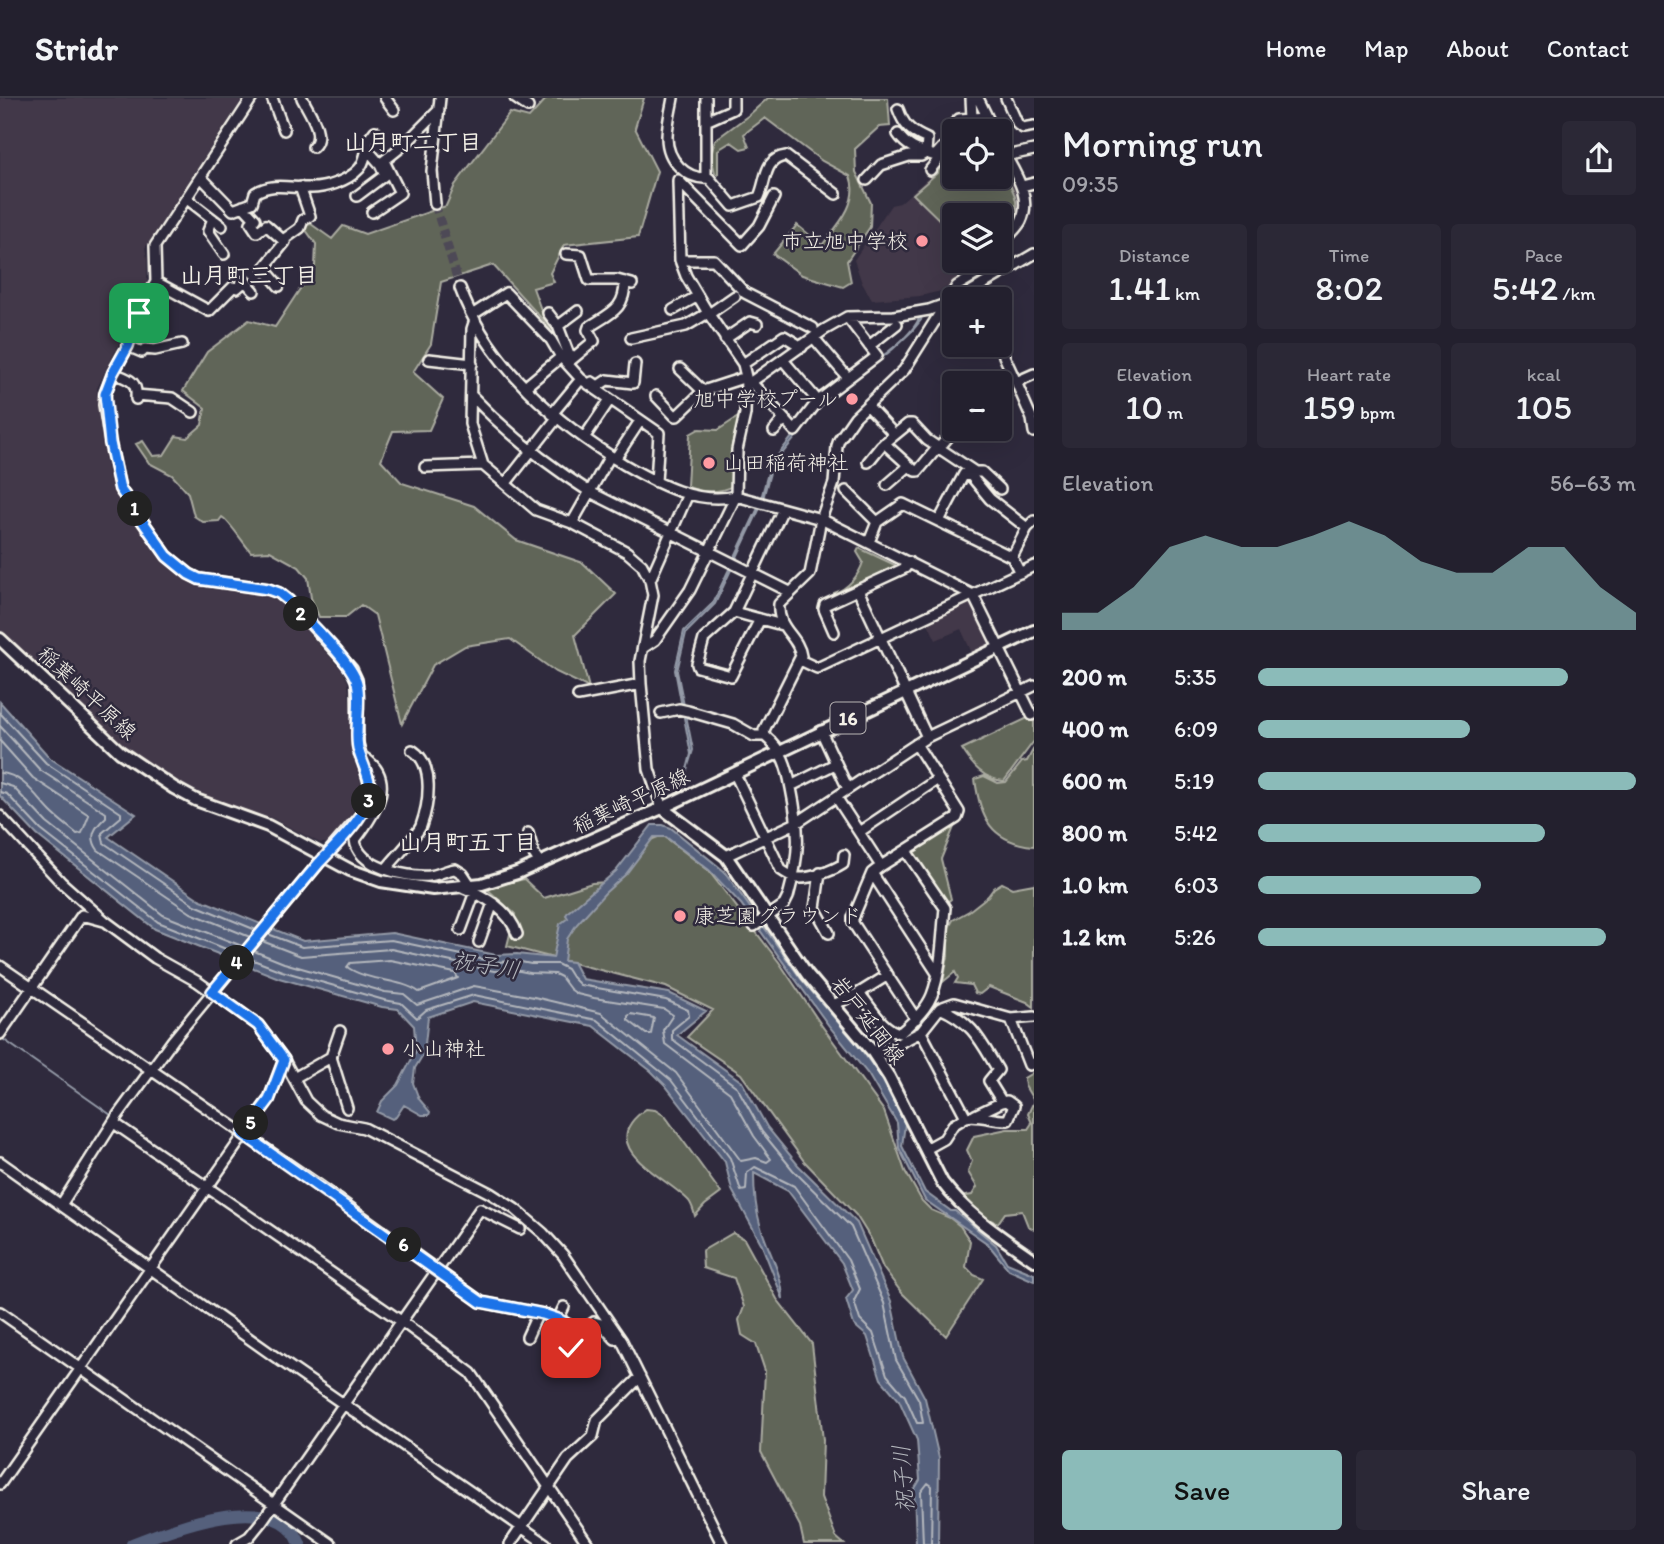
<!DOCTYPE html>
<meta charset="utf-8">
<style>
:root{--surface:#23202e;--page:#2b2836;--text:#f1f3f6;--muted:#a3a3aa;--line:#403e4a;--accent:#8bbbb9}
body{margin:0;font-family:Itim,"Klee One",sans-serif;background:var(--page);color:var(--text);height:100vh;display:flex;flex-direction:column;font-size:26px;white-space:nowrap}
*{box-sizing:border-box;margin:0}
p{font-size:23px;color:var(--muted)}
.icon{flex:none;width:38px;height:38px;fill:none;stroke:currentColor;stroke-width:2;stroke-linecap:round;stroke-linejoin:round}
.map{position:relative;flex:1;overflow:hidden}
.details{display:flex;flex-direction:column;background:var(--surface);width:630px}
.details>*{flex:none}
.controls{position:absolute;left:942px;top:21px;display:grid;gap:14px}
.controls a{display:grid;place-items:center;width:70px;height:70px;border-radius:7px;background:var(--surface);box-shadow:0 7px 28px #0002,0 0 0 2px var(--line);font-size:35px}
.pin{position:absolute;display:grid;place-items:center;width:60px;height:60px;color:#fff;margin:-30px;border-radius:14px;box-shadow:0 4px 10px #0006}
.km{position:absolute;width:35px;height:35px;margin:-18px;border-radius:50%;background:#222;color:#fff;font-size:19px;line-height:35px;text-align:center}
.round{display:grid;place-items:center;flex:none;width:74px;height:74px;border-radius:7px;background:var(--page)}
.overview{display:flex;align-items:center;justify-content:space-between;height:119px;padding:0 28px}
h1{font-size:38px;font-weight:600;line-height:52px}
.figures{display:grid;grid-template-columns:repeat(3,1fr);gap:10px;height:119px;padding:7px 28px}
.figures div{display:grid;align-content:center;border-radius:7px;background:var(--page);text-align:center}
.figures b{font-size:35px;font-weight:600}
.figures small{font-size:19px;font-weight:400}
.figures p{font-size:19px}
.chart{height:196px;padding:14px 28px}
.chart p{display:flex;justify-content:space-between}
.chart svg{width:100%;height:126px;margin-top:7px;fill:var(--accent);opacity:.7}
.cta{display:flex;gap:14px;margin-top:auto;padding:14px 28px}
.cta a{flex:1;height:80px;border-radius:7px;background:var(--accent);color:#111;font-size:28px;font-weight:600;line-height:80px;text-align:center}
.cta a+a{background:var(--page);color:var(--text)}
ul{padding:0 28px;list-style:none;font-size:23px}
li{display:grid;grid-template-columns:112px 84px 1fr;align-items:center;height:52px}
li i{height:18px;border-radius:9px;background:var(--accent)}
header{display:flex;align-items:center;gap:42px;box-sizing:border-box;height:98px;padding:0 35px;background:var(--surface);border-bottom:2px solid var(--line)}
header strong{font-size:33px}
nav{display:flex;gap:38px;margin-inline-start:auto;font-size:24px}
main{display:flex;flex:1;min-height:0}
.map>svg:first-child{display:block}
.built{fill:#433848}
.green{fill:#616558;stroke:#aaaba0;stroke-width:2}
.water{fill:#54607c;stroke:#949aa7;stroke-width:2}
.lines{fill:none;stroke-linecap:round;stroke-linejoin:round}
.shore{stroke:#b4b7bd;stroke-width:2}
.stream{stroke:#949aa7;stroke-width:2}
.river{stroke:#54607c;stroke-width:12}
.minor-tunnel{stroke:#4d4857;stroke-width:9;stroke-dasharray:9 4.5;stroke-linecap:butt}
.minor-casing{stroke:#f4f1e8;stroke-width:14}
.major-casing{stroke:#f4f1e8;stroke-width:16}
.minor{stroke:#2f2a3d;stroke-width:9}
.major{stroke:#2f2a3d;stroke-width:10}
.route-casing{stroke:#fff;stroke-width:14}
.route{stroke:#1a73e8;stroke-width:9}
.poi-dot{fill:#ff9aa2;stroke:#2f2a3d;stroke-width:2.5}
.labels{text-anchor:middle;stroke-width:5;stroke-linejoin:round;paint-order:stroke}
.shield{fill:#2f2a3d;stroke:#b9b5b5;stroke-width:2}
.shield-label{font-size:19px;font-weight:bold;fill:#f4f1e8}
.poi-label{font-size:21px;fill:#f4f1e8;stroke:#2f2a3d;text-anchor:start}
.street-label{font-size:21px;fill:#f4f1e8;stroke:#2f2a3d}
.neighbourhood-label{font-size:23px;font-weight:bold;fill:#f4f1e8;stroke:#2f2a3d}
.water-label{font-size:23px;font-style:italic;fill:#b4b7bd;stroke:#2f2a3d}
</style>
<header>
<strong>Stridr</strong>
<nav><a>Home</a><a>Map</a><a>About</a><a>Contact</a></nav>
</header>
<main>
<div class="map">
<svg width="1034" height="1446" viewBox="0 0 1034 1446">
<rect width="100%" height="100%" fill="#2f2a3d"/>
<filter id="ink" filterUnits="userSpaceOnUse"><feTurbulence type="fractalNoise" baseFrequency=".0143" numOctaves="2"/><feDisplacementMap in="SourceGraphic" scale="14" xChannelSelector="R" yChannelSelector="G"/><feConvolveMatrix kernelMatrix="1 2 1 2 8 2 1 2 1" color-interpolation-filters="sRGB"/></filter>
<g filter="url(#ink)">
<!-- built -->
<path class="built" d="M0 0H243L145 150 147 160V188L131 210 119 246 97 290 106 362 113 392 155 447 159 456 177 473 196 483 262 494 278 502 342 572 348 584 354 658 361 685 358 705 332 745H320L272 720 223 706 166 678 124 649 0 533Z
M954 38V79H999V53L1018 92 1020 113 1018 120 999 141V117H954V163H983L984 167 941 193 920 198 872 202 862 185 854 162 891 107 900 105 928 80 952 48Z
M965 504 972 507 991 545 972 555 961 531 936 542 927 523Z"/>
<!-- green -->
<path class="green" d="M547 0H644L635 30 657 73 638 139 564 147 550 175 554 184 533 190 544 220 552 232 493 167 441 184 431 246 413 274 443 301 429 332 393 333 381 362 402 385 474 408 516 442 583 465 616 496 575 537 589 590 556 574 510 541 465 548 433 567 402 626 375 517 361 507 346 519H319L311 500 308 480 299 469 270 453 251 454C243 445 230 424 222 419L219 423 203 424 194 418 188 395 172 377 149 365 136 346 143 343 153 358 164 357 176 338 187 340 202 327 205 310 183 293 207 254 249 222 275 229 315 168 316 146 303 128 311 126 332 141 343 128 365 136 446 108 455 87 510 15 529 20Z
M768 0H888L890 28 879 29 855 51 856 74 871 105 870 129 847 163 851 184 843 189 802 177 773 156 797 127 822 147C837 128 860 105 850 78L822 63 765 20 744 36 749 49 741 51 731 44 718 52V77L715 75 711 58 715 42 749 17Z
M954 50V79H999V67C1015 96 1028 110 999 136V117H954V136L913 96 937 75Z
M741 317 732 346V388C721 395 699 395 687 388L690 336 699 331 718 332Z
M859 450 895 467 896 471 834 500V495C848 491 859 477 863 464L857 454Z
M1034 617V643L1004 683C983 681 972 667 962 651Z
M1034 650V748C991 744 980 720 975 681L984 678 998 685 1006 684 1022 664 1027 663Z
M952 727 954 729 941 761 951 801 946 805 910 753Z
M658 739H665L708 772 779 864 822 928 884 1013 905 1073 922 1103 931 1112 950 1120 960 1128 970 1143 966 1169 974 1177 983 1181 946 1238 902 1195 883 1170 871 1141 856 1117 804 1063 741 976 687 939 713 912 666 889 507 848 515 816 486 790 524 781 544 800 592 785 608 784C621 769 638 745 658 739Z
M1002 785 1012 790 1034 786V909L1027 904 989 889 980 896 975 895 971 887 955 885 958 880 955 874 943 884 948 858V831L953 822 969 813 988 798 994 790Z
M1034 974V1131L1028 1128 1022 1113 1005 1115 998 1125 985 1120 960 1099 972 1097 977 1089 968 1074 972 1063 967 1052 974 1038 1007 1031H1028L1032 1025 1028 1016 1034 1003 1025 988 1024 980Z
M646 1011 655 1012 665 1018 721 1095 705 1107 695 1118C694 1114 692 1107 689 1103 666 1078 591 1049 646 1011Z
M733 1135 744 1141 777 1201 812 1246 823 1342 821 1399 836 1439 844 1446H804L800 1428 761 1354 765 1273 756 1246 742 1237 739 1222 744 1209 734 1180 703 1170 702 1153Z"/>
<!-- water -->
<path class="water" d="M920 218H922L921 222 912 233 893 251 824 305 780 358 771 371 761 408 715 506 686 535 677 573 693 652 681 690 679 689 687 672 691 656 675 572 684 533 713 505 759 408 769 371 773 363C789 344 804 321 822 304 846 280 909 248 920 218Z
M0 604 50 660 136 716 108 739 199 801 303 843 392 835 496 857 517 856 553 860 560 826 568 820 566 817 568 814 616 773 652 727H663L671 730 724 773 801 881 860 950 881 979 905 1026 902 1048 925 1094 951 1113H955L996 1147 1007 1165 1034 1176V1183L1009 1172 988 1146 925 1102 899 1050 897 1025 868 976 829 928 741 806 709 772 666 739H654L626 776 605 795 577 826 567 841 564 863 573 864 582 881 669 895 706 913 677 937 742 984 767 1029 798 1067 857 1125 891 1203 903 1259 925 1300 939 1360 938 1446H916L914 1392 920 1382 917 1342 899 1302 881 1281 867 1238 854 1227 846 1201 853 1192 842 1165 788 1093 754 1075C754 1092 755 1109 760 1126 767 1152 782 1173 783 1201L761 1145 732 1092 725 1064 665 987 651 973 593 928 473 904 428 919 424 955 415 970 413 985 419 1001 430 1014 429 1017H422L404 1007 396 1019 392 1021 377 1014 382 1003 398 987 416 953 414 928 398 911 382 909 279 880 155 831 37 737 0 698Z"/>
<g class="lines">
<!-- shore -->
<path class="shore" d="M0 615 46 665 121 715V719L102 735 104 745 195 807 256 832
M0 628 40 672 106 715V719C95 729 88 738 98 752L191 815 250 839
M0 643 33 680 89 717 82 735 77 736C69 729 59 722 51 714 37 700 23 676 0 675
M0 685 13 689 47 725 163 817 242 848
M0 694 7 696 41 732 158 824 236 855
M254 853 284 865 385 894 404 896 417 907 474 888 534 899 601 915 676 975 741 1063 756 1060 767 1064 771 1061 754 1038 730 995 665 946 663 932 673 917 664 911 594 900 577 896 570 891 561 879 555 876 530 875 515 872 494 873 391 851 301 858 262 843
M248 860 282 873 384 902 401 905 417 920 426 912 474 897 597 922 671 982 730 1060 741 1093 746 1092 747 1075 755 1069 794 1088 848 1162 860 1191 854 1203 860 1222 873 1235 887 1277 905 1298 917 1325H923L919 1302 896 1262 884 1205 851 1129 793 1072 762 1034 737 989 672 941V932L689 918 688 912 666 902 580 887 572 879 567 871 557 866H531L516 863 495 864 391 842 302 849 268 836
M390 862 455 875 458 880 419 894C399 880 368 884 347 869L350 865Z
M631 916 654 920 651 936H646L628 922V918Z
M923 1446 921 1394 928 1385 932 1388 931 1446"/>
<!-- stream -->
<path class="stream" d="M0 939 111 1017
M328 1167 340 1176
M406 1222 460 1258 478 1278"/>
<!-- river -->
<path class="river" d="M132 1446C173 1430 278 1388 300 1446"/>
<!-- minor-tunnel -->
<path class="minor-tunnel" d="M435 106 460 190"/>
<!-- minor casing -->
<g class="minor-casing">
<path id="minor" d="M272 0 284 32
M302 0C309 14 326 37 313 49
M385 0 394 12
M515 0 528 9
M673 0C671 12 667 26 667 39 667 62 686 82 709 80L733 108 759 99C767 82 763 61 786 58L836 96
M971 0 972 20
M978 0 994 33
M1006 0 1018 27 1023 30 1034 28
M706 23 733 11V0
M898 36C907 50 920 53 935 58L942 50
M999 45C1010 69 1034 96 1021 123 1016 132 1006 140 999 148
M367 51 369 41 375 33
M1005 58 1034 52
M930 72 950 47 953 27 959 21 987 19
M201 79 233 112 252 105 255 95C272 84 290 90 308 90 324 91 348 83 359 71 364 66 365 58 367 51L380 66 405 46 439 12
M706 80V0
M678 82 742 147 759 128 774 99
M867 82 881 67 909 58H921L926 55 927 41C911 34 904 28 898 11
M1022 88 1034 85
M357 98 385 77 381 68
M187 101 222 128
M435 106 432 73 440 0
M243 108 255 121 251 125 257 134 266 127 285 144 264 170 279 188
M372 114 400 95 384 63
M213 121 208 133 224 156
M283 142 300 130 303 122 310 118 300 89
M566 156 581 157 589 182H617L632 186
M680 162H714L745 195 813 230
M156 184 209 213 233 189 237 190 245 183 254 193
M460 190C488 267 557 326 625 367 658 386 697 407 736 398L821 421 973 497 1032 617
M951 199 965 197 1034 156
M673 212 698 198
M548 215 558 228 571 262 594 243 588 232 589 229C610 215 625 212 625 184
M709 216 735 198
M472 217 506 195 551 242 561 259 581 281 659 335 656 384
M847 219 877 258 818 303 795 333 751 284 824 232Z
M847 219 894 218 929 212 948 205
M475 222 472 231 470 326 483 367 536 412 572 425 627 454 642 467 650 482 653 497 640 563 641 586 649 671 662 710
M558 228 578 213
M631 240 686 228 708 215
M814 240 848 280
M725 241 750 224 757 226
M1002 247 1004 258 1016 284
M128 248 142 254 145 251 155 252 182 246
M869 248 897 226
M429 261 472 266
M783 262 818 303
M743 266 784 238 802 249
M680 271 703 293
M113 275C128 281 138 282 136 301
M1034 276 1016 284 1032 321 1034 334
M592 284 598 288 607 282 633 285 635 266
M525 289 561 259
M136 297 172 300 193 314
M472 298C508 336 546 366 590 394L790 494
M656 298 675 318H677L703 293 746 279
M868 308 894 336
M552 316 581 281
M774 333 784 321
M584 340 609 303
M884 345 915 373H918L938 349
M939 350 955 331
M615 361 640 323
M868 364 881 348 908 326H912L927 342 975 374H982L1000 391
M425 369 483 367
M506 385 557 320
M887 387 909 368
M846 393 877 424
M939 423 964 376 971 378 990 401 1027 430
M572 425 610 358
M869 444 877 424 903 406 1012 459 1020 475
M1012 459 1027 430 1034 423
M650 482 688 396
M858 492 927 639
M734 514 782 527
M760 521 731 578 698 569 697 566 704 541 734 514 783 411
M834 534 824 511 825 507 905 470 909 464
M643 550 655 542 690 492 736 398 737 352 745 316 746 279 743 266 708 215 686 178 680 162 678 83
M800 562 817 570 1034 468
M578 598 641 586
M661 615 679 611 688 613 733 626 754 638H765
M821 633 848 691
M360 657C400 680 375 716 355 742 358 769 406 780 429 778 438 777 446 772 455 771L463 776 471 788
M735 676 781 772C786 775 791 779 797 780 810 781 832 773 843 766L844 757
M791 688 835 666
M836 699 881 768 872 775 853 820V825L916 921
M0 718 61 784 105 823 155 860 198 884 258 927 284 962 306 1003 321 1017 338 1025 364 1030 490 1095 515 1111 543 1135 563 1157 622 1243 722 1446
M859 734 938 681
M528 735 534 756 540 765
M726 758 798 724 927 639 1034 588
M881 768 957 720 959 714 916 646
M386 771C393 762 418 736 421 728 429 706 435 666 412 652
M820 775 815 810 829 835
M872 775 937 875
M464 790C485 798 510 813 517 836
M754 828 784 807 788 799C800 756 800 734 791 690 787 668 783 653 765 638L764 632 801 558C798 537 777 532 779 506L810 476 821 421 834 385 837 348 839 342 855 319 904 272 957 188 984 172 991 163
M461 832 475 794
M479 844 493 805
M0 868 320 1088 481 1204 543 1216 558 1221 581 1234 594 1224 601 1226 615 1241 618 1240
M859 895C871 908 882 932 900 935 912 925 926 912 932 897 942 871 942 838 945 810L906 753
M833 907 859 895 888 877
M940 910 954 905 1011 921 1034 919
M1011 921 1029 967 1034 965
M921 934 966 1019 953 1027 944 1041 926 1051
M0 936 82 817 104 823
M872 953 888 951 921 934 940 910C973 924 981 944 998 972L989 983 1002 1004 1007 1003 1014 1008 1008 1022C994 1023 979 1016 966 1019
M331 959 347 1010
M294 980 331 959 340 933
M975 1017 1002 1004
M114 1025 401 1223 471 1275 588 1446
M0 1064 274 1258 546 1446
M61 1107 118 1017 173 942 319 765 363 714 369 702V684L358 646 357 582 352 571 289 503 279 495 268 491 199 481 189 476 167 458 120 391 110 344 104 307 105 296 113 275 128 248 136 219 156 184 155 148 252 0
M0 1214 331 1446
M558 1221 564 1209
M527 1239 538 1215
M571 1250 579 1233
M0 1386 269 1001 284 962
M237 1446 249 1439 262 1423 480 1111 520 1131
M510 1446 568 1361 593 1338 597 1322 640 1279"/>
</g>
<!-- major casing -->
<g class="major-casing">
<path id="major" d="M0 541 120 654 174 690 196 702 268 728 350 772 381 783 433 791 482 786 517 775 662 710 1034 533
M662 710 726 758 807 876 872 953 889 979 942 1084C967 1117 1001 1139 1034 1162"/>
</g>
<!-- minor -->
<use href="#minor" class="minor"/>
<!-- major -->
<use href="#major" class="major"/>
</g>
</g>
<g class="lines" filter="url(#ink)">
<!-- route casing -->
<g class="route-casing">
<path id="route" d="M139 215 128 248 113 275 105 296 110 345 120 391 167 458 189 476 199 481 268 491 279 495 289 503C306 521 352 564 357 585 362 606 354 629 358 650 361 664 370 677 370 691 371 715 335 748 319 765L212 894 258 927 284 962 269 1002 243 1036 481 1204 543 1216 558 1221 579 1233 571 1250"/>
</g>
<!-- route -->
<use href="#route" class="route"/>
</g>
<!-- markers -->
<g class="poi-dot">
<circle cx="922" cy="143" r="7"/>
<circle cx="852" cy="301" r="7"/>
<circle cx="709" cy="365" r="7"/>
<circle cx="680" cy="818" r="7"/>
<circle cx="388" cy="951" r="7"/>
</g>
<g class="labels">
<!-- shield labels -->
<rect class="shield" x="830.5" y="604.5" width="35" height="31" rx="5"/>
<g class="shield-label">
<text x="848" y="627">16</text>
</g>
<!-- poi labels -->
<g class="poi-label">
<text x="908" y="150" text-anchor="end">市立旭中学校</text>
<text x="838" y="308" text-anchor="end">旭中学校プール</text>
<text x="723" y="372">山田稲荷神社</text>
<text x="694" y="825">康芝園グラウンド</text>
<text x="402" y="958">小山神社</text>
</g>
<!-- street labels -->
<g class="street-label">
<text transform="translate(87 595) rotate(43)" y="7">稲葉崎平原線</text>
<text transform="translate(631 703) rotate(-25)" y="7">稲葉崎平原線</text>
<text transform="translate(868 922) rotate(52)" y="7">岩戸延岡線</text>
</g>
<!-- neighbourhood labels -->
<g class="neighbourhood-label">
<text x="413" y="52">山月町二丁目</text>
<text x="249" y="185">山月町三丁目</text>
<text x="468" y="752">山月町五丁目</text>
</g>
<!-- water labels -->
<g class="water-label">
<text transform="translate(486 867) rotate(9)" y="8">祝子川</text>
<text transform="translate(903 1381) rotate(-94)" y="8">祝子川</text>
</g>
</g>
</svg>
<div class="controls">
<a><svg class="icon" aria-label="locate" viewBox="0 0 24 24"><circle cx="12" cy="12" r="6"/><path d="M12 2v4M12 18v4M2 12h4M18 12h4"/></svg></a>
<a><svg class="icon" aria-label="layers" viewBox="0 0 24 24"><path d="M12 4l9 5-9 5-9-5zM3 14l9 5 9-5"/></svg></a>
<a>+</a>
<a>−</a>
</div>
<div class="pin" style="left:139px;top:215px;background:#1e9e55"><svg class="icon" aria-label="arrive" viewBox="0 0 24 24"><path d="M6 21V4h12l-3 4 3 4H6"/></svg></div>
<div class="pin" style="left:571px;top:1250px;background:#d93025"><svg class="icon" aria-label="check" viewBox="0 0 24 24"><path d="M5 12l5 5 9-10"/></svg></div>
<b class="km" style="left:135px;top:411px">1</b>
<b class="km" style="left:301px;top:516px">2</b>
<b class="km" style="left:369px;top:703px">3</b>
<b class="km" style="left:237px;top:865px">4</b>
<b class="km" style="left:251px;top:1025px">5</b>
<b class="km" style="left:404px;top:1147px">6</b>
</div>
<section class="details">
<div class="overview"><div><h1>Morning run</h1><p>09:35</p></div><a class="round"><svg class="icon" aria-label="share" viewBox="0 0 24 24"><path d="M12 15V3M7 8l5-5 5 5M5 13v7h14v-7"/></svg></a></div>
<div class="figures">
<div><p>Distance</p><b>1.41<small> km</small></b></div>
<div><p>Time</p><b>8:02</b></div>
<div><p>Pace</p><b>5:42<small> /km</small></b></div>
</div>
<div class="figures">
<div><p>Elevation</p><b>10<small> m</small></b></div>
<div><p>Heart rate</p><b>159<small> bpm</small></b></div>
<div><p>kcal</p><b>105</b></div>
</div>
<div class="chart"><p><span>Elevation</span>56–63 m</p>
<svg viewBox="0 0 160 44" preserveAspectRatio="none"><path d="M0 44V38L10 38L20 29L30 15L40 11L50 15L60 15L70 11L80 6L90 11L100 20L110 24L120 24L130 15L140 15L150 29L160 38V44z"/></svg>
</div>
<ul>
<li><b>200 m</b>5:35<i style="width:82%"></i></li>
<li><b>400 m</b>6:09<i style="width:56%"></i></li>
<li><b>600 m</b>5:19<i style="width:100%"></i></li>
<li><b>800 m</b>5:42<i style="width:76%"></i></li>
<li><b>1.0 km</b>6:03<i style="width:59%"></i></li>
<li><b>1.2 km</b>5:26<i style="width:92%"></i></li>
</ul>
<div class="cta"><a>Save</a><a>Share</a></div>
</section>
</main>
